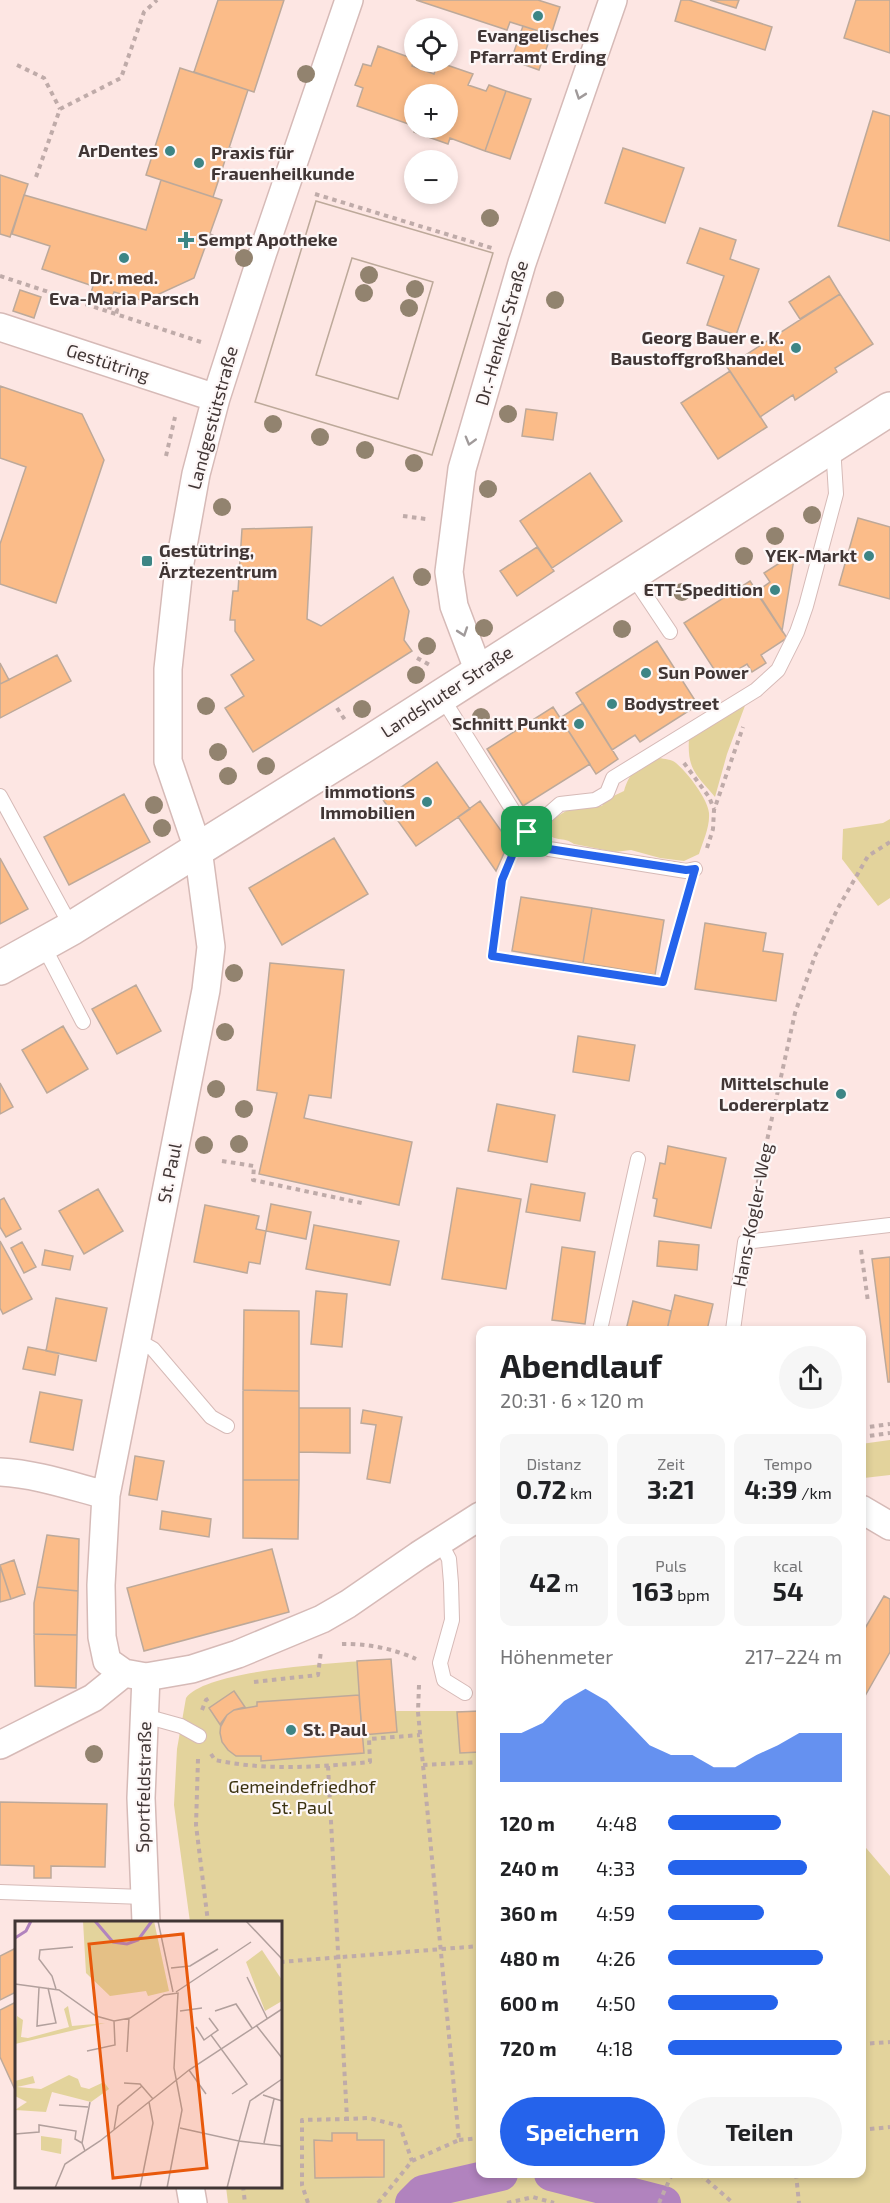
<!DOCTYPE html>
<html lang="de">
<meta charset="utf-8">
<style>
:root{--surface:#fff;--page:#f6f6f6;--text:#202124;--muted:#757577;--accent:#2563eb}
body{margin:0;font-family:"Exo 2",sans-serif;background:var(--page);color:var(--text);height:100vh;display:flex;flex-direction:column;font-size:22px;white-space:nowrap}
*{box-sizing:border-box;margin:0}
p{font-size:20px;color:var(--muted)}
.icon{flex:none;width:33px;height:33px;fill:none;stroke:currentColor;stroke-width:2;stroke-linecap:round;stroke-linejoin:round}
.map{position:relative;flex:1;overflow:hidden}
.side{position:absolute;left:476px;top:1326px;width:390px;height:852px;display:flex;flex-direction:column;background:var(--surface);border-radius:12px;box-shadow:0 3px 9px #0003}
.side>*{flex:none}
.controls{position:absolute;left:404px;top:18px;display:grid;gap:12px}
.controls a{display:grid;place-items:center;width:54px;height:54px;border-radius:50%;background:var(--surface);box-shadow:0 3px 9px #0003;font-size:30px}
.pin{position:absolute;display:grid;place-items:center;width:51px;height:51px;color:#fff;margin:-26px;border-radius:12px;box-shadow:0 3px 9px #0006}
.round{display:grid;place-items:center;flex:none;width:63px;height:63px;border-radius:32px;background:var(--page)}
.overview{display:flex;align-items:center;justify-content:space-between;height:102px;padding:0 24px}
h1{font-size:33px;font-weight:700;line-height:45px}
.metrics{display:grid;grid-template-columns:repeat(3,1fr);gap:9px;height:102px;padding:6px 24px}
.metrics div{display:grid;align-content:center;border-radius:12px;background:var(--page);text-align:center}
.metrics b{font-size:26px;font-weight:700}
.metrics small{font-size:16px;font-weight:400}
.metrics p{font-size:16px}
.chart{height:168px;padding:12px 24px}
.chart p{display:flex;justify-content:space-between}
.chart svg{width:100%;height:108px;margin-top:6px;fill:var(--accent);opacity:.7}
.button{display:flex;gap:12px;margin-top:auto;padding:12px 24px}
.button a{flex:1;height:69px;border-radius:36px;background:var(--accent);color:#fff;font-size:24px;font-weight:700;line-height:69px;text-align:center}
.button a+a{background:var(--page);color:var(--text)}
ul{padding:0 24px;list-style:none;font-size:20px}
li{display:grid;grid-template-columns:96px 72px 1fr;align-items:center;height:45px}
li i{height:15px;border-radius:8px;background:var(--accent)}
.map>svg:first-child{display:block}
.green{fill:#e3d39c}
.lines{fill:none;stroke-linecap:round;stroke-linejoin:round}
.canal{stroke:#b183be;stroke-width:34}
.building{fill:#fbbc89;stroke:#bda99a;stroke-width:1.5;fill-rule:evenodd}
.lane-casing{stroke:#d6bab7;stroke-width:16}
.street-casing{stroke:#d6bab7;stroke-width:30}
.secondary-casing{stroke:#d6bab7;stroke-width:36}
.path{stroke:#bfaba9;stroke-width:4;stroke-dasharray:4.5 4.5;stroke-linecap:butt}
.lane{stroke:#fff;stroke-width:14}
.street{stroke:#fff;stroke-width:27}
.secondary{stroke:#fff;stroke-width:33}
.tree{fill:#92836f}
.oneway{stroke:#a09a9a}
.route-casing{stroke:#fff;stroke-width:12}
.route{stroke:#2563eb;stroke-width:8}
.poi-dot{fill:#3d8585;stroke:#fdf7f7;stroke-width:2}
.labels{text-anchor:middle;stroke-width:4.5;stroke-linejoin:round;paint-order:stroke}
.poi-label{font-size:18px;font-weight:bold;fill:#413635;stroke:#fdf7f7;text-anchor:end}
.street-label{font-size:18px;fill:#413635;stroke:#fdf7f7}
.park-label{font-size:18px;fill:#3b3210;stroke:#fdf7f7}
.inset-river{fill:none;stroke:#b183be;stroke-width:3}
.inset-road{fill:none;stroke:#b2a09d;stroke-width:1.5}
.view{fill:#e8590c;fill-opacity:0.15;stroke:#e8590c;stroke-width:3}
.inset-edge{fill:none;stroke:#413635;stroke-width:3}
</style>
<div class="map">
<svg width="890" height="2203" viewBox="0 0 890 2203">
<rect width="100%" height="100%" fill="#fde6e3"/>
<!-- green -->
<path class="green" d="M746 703 727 754 715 797C696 774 687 770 689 738Z
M659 758C664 759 672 759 676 763 687 772 708 799 709 813 710 827 703 841 699 854L684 861 660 858 631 850 615 852 574 844C564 836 552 843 546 830L548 822 571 808 602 806 605 800 624 791C631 768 638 768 659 758Z
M890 819V898L878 906 842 859 843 829 883 823Z
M890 1440V1475L864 1478 861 1476V1444Z
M391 1659 395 1711H480V2174H861V1842L890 1876V2203H228L226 2187 280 2186V1922H190L174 1805 177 1749 186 1698C207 1668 353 1662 391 1659Z"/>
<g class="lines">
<!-- canal -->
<path class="canal" d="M551 2174 664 2203
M412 2203 423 2192 501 2174"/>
</g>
<!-- building -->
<path class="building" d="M218 0H284L254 92 194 72Z
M416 0H538L560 7 551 35 510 22 507 30Z
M681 0H689L772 27 765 50 675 21Z
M710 0H739L736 8Z
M856 0H890V53L844 38Z
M523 26 551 35 539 70 511 60Z
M378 46 414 59 412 66 434 74 438 62 473 74 468 85 486 91 489 85 506 91 485 151 450 138 448 144 414 132 415 128H447V94H414V126L357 106 363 88 355 85 359 75 363 64 371 66Z
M180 68 248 90 213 197 146 175Z
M506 91 531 99 510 159 485 151Z
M873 111 890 116V241L838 226Z
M623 148 684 168 665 223 605 203Z
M0 175 28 184 10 237 0 234Z
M161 180 222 200 194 278 144 301 114 292 109 306 89 299 93 286 42 269 50 246 12 234 24 195 146 230Z
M316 201 493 253 432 455 255 402ZM352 258 433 282 398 399 316 375Z
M316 201 493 253 432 455 255 402Z
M700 228 736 240 730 259 759 269 736 335 707 325 724 276 687 263Z
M352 258 433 282 398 399 316 375Z
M829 276 840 294 800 319 789 302Z
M20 290 41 297 34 318 13 311Z
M840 294 873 344 835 368 837 372 795 400 793 395 760 417 727 367Z
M730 371 767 427 718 459 681 403Z
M0 386 82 414 104 460 56 603 0 584V544L26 467 0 458Z
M526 409 557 413 553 440 522 436Z
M590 473 622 521 552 568 520 521Z
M858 518 890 527V599L839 585Z
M312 527 307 619 321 626 393 577 409 611 404 640 412 651 253 752 225 708 244 696 231 675 254 660 235 631V620H230L233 591H238L242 529Z
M537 547 554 571 517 596 500 571Z
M795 553 782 631 756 592 770 582 764 573Z
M750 581 787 638 761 655 766 663 752 672 747 664 721 680 684 623Z
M657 641 698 705 640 742 635 735 612 750 576 693Z
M57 655 71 681 0 718V684Z
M0 663 9 680 0 684Z
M583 703 618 759 596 774 560 718Z
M553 707 590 764 523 806 487 749Z
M437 762 470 809 416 846 383 800Z
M124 794 150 842 69 885 44 837Z
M480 801 509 842 496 871 458 817Z
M334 838 368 894 282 945 249 888Z
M0 858 28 909 0 924Z
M521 897 592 908 583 963 512 951Z
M592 908 664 920 655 975 583 963Z
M705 923 766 933 763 951 783 954 776 1001 695 989Z
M270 963 344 970 331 1098 309 1095 304 1118 412 1142 399 1205 259 1174 277 1093 257 1090Z
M136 985 161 1031 117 1054 92 1009Z
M63 1026 88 1069 47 1093 22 1050Z
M578 1036 635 1045 629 1081 573 1072Z
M0 1083 13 1107 0 1114Z
M497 1104 555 1115 547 1162 488 1151Z
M668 1146 726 1158 711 1228 654 1216 657 1199 653 1198 660 1163 665 1164Z
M531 1184 585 1193 580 1221 526 1212Z
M457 1188 521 1199 506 1289 442 1279Z
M98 1189 123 1231 84 1254 59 1211Z
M4 1198 21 1229 6 1237 0 1227V1200Z
M271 1204 311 1212 306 1239 266 1231Z
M205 1205 259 1216 256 1229 266 1231 260 1264 249 1262 247 1273 194 1262Z
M314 1225 399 1241 390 1285 306 1269Z
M0 1241 32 1299 3 1314 0 1308Z
M659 1241 699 1245 697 1270 657 1266Z
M22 1242 36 1267 24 1273 11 1248Z
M562 1247 595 1252 585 1324 552 1320Z
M45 1250 73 1256 70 1270 42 1265Z
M890 1257V1382H888L872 1259Z
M316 1291 347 1294 342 1347 311 1344Z
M675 1295 713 1304 707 1330H667Z
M56 1298 107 1308 96 1361 46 1351Z
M633 1301 671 1311 667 1330H626Z
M244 1310 299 1311V1391L243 1390Z
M28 1347 59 1353 55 1375 23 1369Z
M243 1390 299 1391V1480H243Z
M40 1392 82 1400 73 1450 30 1442Z
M299 1408H350V1453L299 1452Z
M363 1410 402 1417 390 1483 367 1479 376 1425 361 1423Z
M135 1456 164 1461 157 1500 129 1495Z
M243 1480H299L298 1539 243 1538Z
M162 1511 211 1519 209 1537 160 1529Z
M47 1535 79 1539 78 1591 37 1587Z
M272 1549 289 1612 144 1651 127 1588Z
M14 1560 25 1594 11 1599 0 1565Z
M0 1566 11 1599 0 1602Z
M37 1587 78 1591 77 1635 34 1634V1603Z
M884 1596 890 1599V1652L861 1703V1635Z
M34 1634 77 1635 76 1688 35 1686Z
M391 1659 397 1732 362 1735 357 1661Z
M234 1691 245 1707 234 1710 227 1715 221 1726 209 1708Z
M359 1695 364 1753 261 1761V1756H236L228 1750 222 1742 220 1733 221 1723 227 1715 234 1710 257 1706V1702Z
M480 1711V1752L460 1753 457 1712Z
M0 1802 107 1804 105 1867 51 1866V1878H34V1866L0 1865Z
M16 1948V1992L0 2000V1956Z
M16 2002V2092L0 2057V2010Z
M332 2133H357V2140H384V2177L315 2178 314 2140 332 2141Z"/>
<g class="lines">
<!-- lane casing -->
<g class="lane-casing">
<path id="lane" d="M632 575 670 632
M441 696 527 833 549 849 686 871 695 869
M0 796 72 928
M527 833 560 804 595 800 607 793 613 778 756 690 778 670 797 632 806 606 836 494 833 446
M43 945 83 1022
M600 1330 638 1159
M733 1330 745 1242 890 1225
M137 1340 153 1349 211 1417 227 1426
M440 1542 449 1559 451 1583 452 1620 440 1663 444 1680 465 1693
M145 1716 181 1726 199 1736
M0 1892 144 1897"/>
</g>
<!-- street casing -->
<g class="street-casing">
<path id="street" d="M349 0 263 252 216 398 196 474 179 568 168 669V761L198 849 211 947 206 990 106 1495 101 1585 102 1637 107 1661 124 1673 146 1677 192 1669 238 1654 322 1619 348 1604 419 1555 480 1516
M0 327 216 398
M479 672 454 606 449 572 462 469 522 263 613 0
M0 1472C37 1474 71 1486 106 1495
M861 1509 890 1526
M0 1745 93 1698 124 1673
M146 1922 141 1798 146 1677
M190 2186 193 2203"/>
</g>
<!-- secondary casing -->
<g class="secondary-casing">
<path id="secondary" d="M0 968 72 928 362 747 890 409"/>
</g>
<!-- path -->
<path class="path" d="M17 65 44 78 60 109
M229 149 262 159
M36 177 60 109 121 78 144 12 157 0
M315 194 495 249
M209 235 234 243
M0 276 201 342
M99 304 117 310 116 314
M166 456 175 417
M403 516 426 519
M417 658 430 665
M337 708 345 720
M684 763 709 797 714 809
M707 848 713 829 714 810 743 727
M513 853 502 880 492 956 663 982 689 894
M222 1161 254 1166 253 1180 366 1204
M750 1218 795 1013 815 956 838 908 868 856 890 842
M861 1250 868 1302
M861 1428 890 1424
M861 1437 890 1433
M342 1644C365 1643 395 1649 416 1659
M254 1682 318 1675 321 1651
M202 1710 206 1700 211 1697
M211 1754 215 1760C266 1771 319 1767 370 1762L369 1739 420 1735
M198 1759 196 1825 208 1922
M423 1765 480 1762
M328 1766 347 2119 369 2118 400 2126 412 2161
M280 1962 480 1946
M861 2044 890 2042
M861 2130 890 2127
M459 2140 480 2138
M700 2174 733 2203
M796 2174 799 2203
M243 2186 245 2203
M308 2203 302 2185V2120L347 2119
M378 2203 412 2161 459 2140 423 1765 418 1712 419 1685
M507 2203 533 2197 554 2203
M659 2203 672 2174"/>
<!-- lane -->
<use href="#lane" class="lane"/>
<!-- street -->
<use href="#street" class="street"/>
<!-- secondary -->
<use href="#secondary" class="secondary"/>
</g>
<!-- trees -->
<g class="tree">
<circle cx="306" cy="74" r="9"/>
<circle cx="490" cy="218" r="9"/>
<circle cx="244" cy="258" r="9"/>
<circle cx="369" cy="275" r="9"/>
<circle cx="415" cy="289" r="9"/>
<circle cx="364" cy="293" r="9"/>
<circle cx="555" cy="300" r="9"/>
<circle cx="409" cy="308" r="9"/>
<circle cx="508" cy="414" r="9"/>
<circle cx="273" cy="424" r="9"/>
<circle cx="320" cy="437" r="9"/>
<circle cx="365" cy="450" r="9"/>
<circle cx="414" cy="463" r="9"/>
<circle cx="488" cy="489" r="9"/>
<circle cx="222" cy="507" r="9"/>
<circle cx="812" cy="515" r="9"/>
<circle cx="775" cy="536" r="9"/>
<circle cx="744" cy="556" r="9"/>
<circle cx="422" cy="577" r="9"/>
<circle cx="682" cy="592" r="9"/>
<circle cx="484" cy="628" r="9"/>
<circle cx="622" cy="629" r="9"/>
<circle cx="427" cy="646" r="9"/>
<circle cx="416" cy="675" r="9"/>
<circle cx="206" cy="706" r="9"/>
<circle cx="362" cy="709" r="9"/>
<circle cx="481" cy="717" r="9"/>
<circle cx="218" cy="752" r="9"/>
<circle cx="266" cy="766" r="9"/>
<circle cx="228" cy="776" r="9"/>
<circle cx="154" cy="805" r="9"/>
<circle cx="162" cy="828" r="9"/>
<circle cx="234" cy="973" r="9"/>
<circle cx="225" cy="1032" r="9"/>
<circle cx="216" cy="1089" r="9"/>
<circle cx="244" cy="1109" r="9"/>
<circle cx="239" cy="1144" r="9"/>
<circle cx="204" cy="1145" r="9"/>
<circle cx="94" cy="1754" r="9"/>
</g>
<!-- one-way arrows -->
<defs><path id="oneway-chevron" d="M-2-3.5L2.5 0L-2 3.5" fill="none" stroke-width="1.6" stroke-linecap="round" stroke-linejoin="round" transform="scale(1.5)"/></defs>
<g class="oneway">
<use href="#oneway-chevron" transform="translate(580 95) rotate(109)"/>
<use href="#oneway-chevron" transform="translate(470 441) rotate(106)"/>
<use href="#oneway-chevron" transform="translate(463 632) rotate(71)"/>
</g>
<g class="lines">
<!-- route casing -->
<g class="route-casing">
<path id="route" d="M527 832 549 849 686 870 695 869 663 982 492 956 502 880 514 851Z"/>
</g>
<!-- route -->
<use href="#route" class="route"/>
</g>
<!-- markers -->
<g class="poi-dot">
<circle cx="538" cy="16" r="6"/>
<circle cx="170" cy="151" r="6"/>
<circle cx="199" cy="163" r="6"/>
<path d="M183 231h6v6h6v6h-6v6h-6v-6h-6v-6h6z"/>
<circle cx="124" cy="258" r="6"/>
<circle cx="796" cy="348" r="6"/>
<circle cx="869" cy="556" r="6"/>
<rect x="141" y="555" width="12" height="12" rx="3"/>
<circle cx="775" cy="590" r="6"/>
<circle cx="646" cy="673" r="6"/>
<circle cx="612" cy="704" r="6"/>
<circle cx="579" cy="724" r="6"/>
<circle cx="427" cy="802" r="6"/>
<circle cx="841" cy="1094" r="6"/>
<circle cx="291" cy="1730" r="6"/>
</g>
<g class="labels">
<!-- poi labels -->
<g class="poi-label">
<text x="538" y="42" text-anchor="middle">Evangelisches<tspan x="538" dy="21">Pfarramt Erding</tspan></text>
<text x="158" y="157">ArDentes</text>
<text x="211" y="159" text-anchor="start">Praxis für<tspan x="211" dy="21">Frauenheilkunde</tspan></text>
<text x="198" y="246" text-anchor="start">Sempt Apotheke</text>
<text x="124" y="284" text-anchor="middle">Dr. med.<tspan x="124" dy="21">Eva-Maria Parsch</tspan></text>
<text x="784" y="344">Georg Bauer e. K.<tspan x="784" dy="21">Baustoffgroßhandel</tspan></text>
<text x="159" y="557" text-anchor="start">Gestütring,<tspan x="159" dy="21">Ärztezentrum</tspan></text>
<text x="857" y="562">YEK-Markt</text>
<text x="763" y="596">ETT-Spedition</text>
<text x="658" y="679" text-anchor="start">Sun Power</text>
<text x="624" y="710" text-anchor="start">Bodystreet</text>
<text x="567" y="730">Schnitt Punkt</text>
<text x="415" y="798">immotions<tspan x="415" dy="21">Immobilien</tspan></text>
<text x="829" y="1090">Mittelschule<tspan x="829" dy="21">Lodererplatz</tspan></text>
<text x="303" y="1736" text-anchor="start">St. Paul</text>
</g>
<!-- street labels -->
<g class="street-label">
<text transform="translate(502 333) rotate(-74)" y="6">Dr.-Henkel-Straße</text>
<text transform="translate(108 363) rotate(18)" y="6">Gestütring</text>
<text transform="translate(213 418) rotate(-75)" y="6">Landgestütstraße</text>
<text transform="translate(447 692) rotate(-33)" y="6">Landshuter Straße</text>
<text transform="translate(170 1173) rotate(-79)" y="6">St. Paul</text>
<text transform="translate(753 1215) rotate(-79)" y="6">Hans-Kogler-Weg</text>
<text transform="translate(144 1787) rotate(-89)" y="6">Sportfeldstraße</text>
</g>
<!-- park labels -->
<g class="park-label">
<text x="302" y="1793">Gemeindefriedhof<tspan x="302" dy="21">St. Paul</tspan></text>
</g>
</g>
<!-- overview -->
<g transform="translate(15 1921)">
<rect width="267" height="267" fill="#fde6e3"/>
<path d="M68 0H139L154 70 133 75 131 70 95 75 71 52ZM247 29 267 59V80L250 90 231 41ZM53 85 57 105 90 102 0 123 2 95 8 99 6 116 13 117 54 106 49 88ZM54 154 63 158 66 166 74 168 89 161 94 168 76 181 37 171 31 191 0 189 12 181 0 175V160L18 155 20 162 2 166 26 168ZM26 215 47 218 46 233 26 229Z" fill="#e3d39c"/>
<path class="inset-river" d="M80 0 98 21 112 23 123 19 137 0M0 17 11 10 16 0"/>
<path class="inset-road" d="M143 0 158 71M231 0 267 38M156 47 175 45 203 28M232 56 252 97M0 63 44 69 81 95 99 100 115 97 149 74 163 72 159 147 167 189 152 267M24 67 22 105 41 102 33 67M41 68 37 55 24 38 25 29 58 26M161 71 236 21M165 90 187 87M200 90 221 83 237 107M194 97 203 109 196 114M241 104 267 137M181 106 189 119 196 114 232 163 217 173M72 130 100 124 99 100M112 131 114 97M174 149 191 173M267 158 235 180 224 220 267 225M109 162 125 163 138 178M248 174 267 180M44 184 73 186M165 207 224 220 212 267M99 209 103 185 127 165M0 213 24 211V204L61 210 60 218 67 222M249 222 259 178M70 230 67 222 75 181M40 267 50 243 85 220 174 149 267 88M125 267 138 202 134 181"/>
<path class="view" d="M168 13 192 247 98 257 74 23Z"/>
<rect width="267" height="267" class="inset-edge"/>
</g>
</svg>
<div class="controls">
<a><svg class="icon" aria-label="locate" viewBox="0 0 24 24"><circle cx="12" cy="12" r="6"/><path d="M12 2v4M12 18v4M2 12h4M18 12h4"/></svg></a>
<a>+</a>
<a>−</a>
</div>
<div class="pin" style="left:527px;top:832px;background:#1e9e55"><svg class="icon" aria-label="arrive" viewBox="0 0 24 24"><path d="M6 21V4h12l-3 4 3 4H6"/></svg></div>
<section class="side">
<div class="overview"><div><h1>Abendlauf</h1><p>20:31 · 6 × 120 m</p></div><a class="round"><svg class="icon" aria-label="share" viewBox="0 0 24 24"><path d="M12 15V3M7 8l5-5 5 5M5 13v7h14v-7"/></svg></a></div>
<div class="metrics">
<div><p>Distanz</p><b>0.72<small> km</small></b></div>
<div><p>Zeit</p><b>3:21</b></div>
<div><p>Tempo</p><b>4:39<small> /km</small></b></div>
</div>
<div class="metrics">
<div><b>42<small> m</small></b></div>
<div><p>Puls</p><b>163<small> bpm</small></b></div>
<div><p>kcal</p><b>54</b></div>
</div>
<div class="chart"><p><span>Höhenmeter</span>217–224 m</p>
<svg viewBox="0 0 160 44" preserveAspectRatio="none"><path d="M0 44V24L10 24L20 20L30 11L40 6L50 11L60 20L70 29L80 33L90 33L100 38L110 38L120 33L130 29L140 24L150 24L160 24V44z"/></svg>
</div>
<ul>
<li><b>120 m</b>4:48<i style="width:65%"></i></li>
<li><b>240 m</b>4:33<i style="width:80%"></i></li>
<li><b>360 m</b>4:59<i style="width:55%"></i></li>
<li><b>480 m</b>4:26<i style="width:89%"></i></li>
<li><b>600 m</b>4:50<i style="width:63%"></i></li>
<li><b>720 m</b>4:18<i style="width:100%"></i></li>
</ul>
<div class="button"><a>Speichern</a><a>Teilen</a></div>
</section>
</div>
